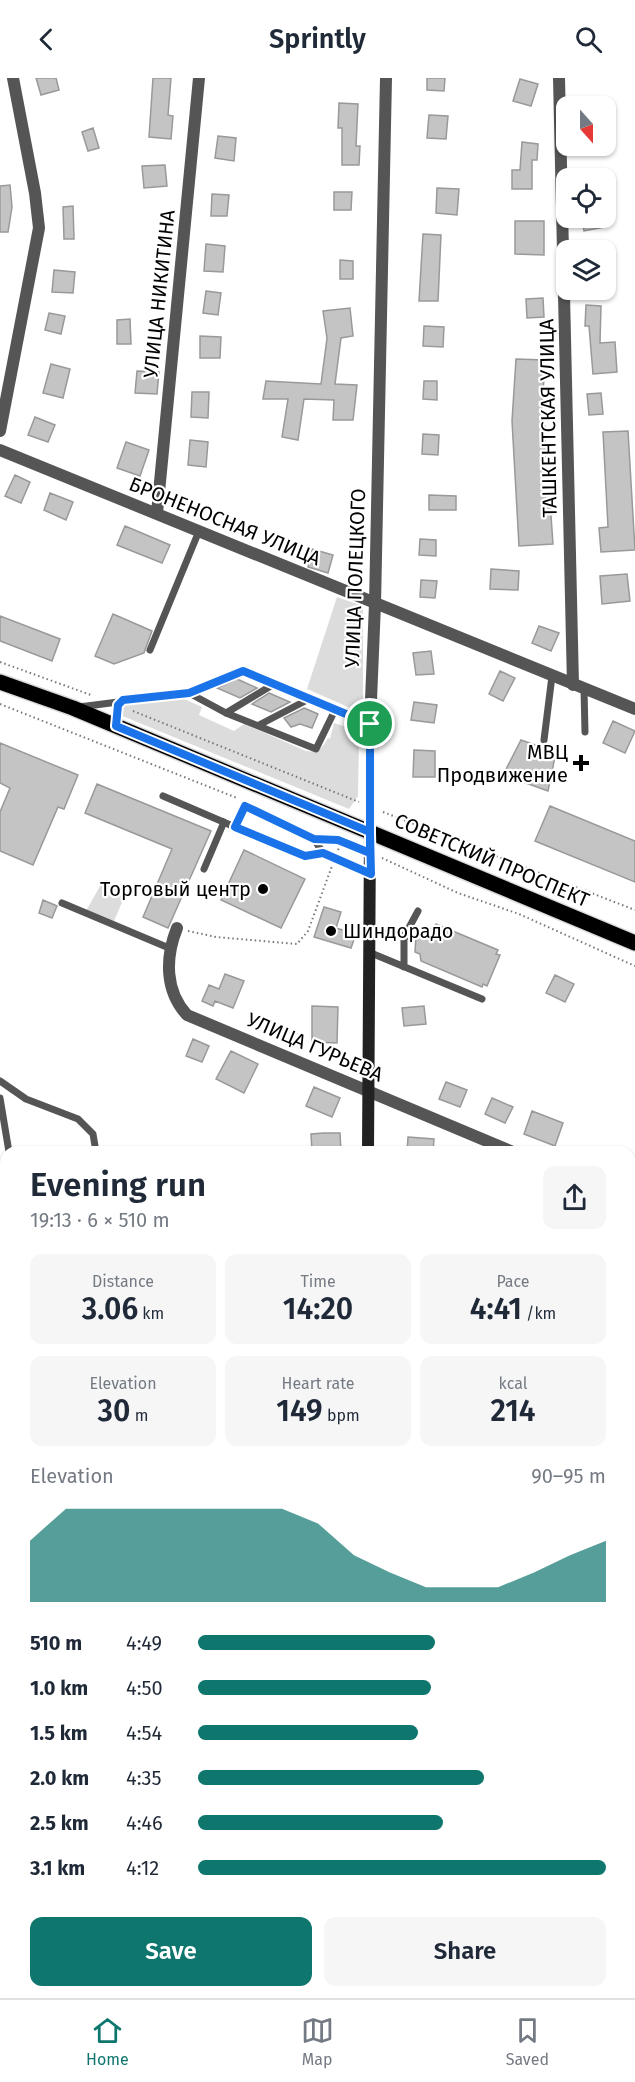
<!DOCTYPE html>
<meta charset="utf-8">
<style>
:root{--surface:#fff;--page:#f6f6f7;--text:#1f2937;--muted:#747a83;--line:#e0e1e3;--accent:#0f766e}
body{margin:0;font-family:"Fira Sans",sans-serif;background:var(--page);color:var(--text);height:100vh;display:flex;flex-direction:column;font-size:22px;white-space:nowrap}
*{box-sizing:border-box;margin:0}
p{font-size:20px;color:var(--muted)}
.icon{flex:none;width:33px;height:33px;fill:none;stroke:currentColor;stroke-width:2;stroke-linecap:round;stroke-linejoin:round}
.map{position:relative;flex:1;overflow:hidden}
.details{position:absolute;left:0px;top:1068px;width:636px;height:852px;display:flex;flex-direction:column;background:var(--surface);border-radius:18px 18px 0 0;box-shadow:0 2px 4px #0004}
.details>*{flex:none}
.needle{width:39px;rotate:159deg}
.controls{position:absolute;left:556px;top:18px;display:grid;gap:12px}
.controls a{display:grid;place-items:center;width:60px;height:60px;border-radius:12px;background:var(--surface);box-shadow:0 2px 4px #0004;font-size:30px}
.pin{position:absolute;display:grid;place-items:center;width:51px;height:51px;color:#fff;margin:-26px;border:3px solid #fff;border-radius:50%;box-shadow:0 2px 6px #0007}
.round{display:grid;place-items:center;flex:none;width:63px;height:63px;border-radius:12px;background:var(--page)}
.head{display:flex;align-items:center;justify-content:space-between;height:102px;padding:0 30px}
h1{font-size:33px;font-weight:600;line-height:45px}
.stats{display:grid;grid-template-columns:repeat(3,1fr);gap:9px;height:102px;padding:6px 30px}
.stats div{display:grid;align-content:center;border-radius:12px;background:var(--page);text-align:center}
.stats b{font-size:30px;font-weight:600}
.stats small{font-size:16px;font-weight:400}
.stats p{font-size:16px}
.chart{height:168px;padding:12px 30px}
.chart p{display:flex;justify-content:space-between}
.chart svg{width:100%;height:108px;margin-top:6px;fill:var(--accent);opacity:.7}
.button{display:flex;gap:12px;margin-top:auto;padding:12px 30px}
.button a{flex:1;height:69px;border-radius:12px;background:var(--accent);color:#fff;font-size:24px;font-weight:600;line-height:69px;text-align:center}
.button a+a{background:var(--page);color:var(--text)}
ul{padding:0 30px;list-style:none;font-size:20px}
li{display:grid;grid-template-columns:96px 72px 1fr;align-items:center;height:45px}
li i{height:15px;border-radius:8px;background:var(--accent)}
header{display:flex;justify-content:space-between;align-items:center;height:78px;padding:0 30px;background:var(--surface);font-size:27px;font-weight:600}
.tabs{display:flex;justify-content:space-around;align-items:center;height:84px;border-top:2px solid var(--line);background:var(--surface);font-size:16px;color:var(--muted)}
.tabs a{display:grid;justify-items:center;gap:3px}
.tabs .selected{color:var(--accent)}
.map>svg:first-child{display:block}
.green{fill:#dcdcdc}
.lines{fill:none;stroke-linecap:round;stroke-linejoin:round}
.canal{stroke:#a3a3a3;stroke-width:15}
.building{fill:#c4c4c4;stroke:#999;stroke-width:1.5}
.primary-casing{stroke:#dbdbdb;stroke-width:18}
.path{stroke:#777;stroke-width:2;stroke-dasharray:1.5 3;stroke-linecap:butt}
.lane{stroke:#555;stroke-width:7}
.street{stroke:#555;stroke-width:12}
.secondary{stroke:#222;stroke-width:12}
.primary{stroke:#000;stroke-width:15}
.route-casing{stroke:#fff;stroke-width:12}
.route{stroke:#1a73e8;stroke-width:8}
.poi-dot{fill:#000;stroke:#fff;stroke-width:2}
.labels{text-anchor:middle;stroke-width:4.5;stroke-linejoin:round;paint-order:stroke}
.street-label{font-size:20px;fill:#000;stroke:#fff}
.poi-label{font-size:20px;fill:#000;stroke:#fff;text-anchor:end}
</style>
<header><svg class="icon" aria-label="back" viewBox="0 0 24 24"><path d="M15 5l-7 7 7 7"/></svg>Sprintly<svg class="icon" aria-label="search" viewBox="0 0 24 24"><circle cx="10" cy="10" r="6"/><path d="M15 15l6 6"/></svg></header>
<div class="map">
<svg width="635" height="1920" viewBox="0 0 635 1920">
<rect width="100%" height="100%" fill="#fff"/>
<!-- green -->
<path class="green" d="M337 519 363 528V629L355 632 307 611Z
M182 620 202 629 199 637 234 653 244 646 306 673C317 675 322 671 328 660L330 661 334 645 352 651 359 662 358 718 349 731 120 637 123 627Z
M115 805 129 808 114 843 86 833 100 808Z"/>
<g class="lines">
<!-- canal -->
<path class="canal" d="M0 1382 6 1385
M159 1914 160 1920"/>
</g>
<!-- building -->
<path class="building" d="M36 0H56L59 12 41 17Z
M153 0H171L168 37 173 38 171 61 149 59Z
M427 0H445L444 13 427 12Z
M520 1 538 6 531 28 513 23Z
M339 25 358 26 356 68H360L359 87H342V50H338Z
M429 37 448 38 446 61 427 60Z
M93 50 99 70 88 73 82 54Z
M218 58 236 60 234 83 215 80Z
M522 64 538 66 537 82H532V111H512V92H520Z
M165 87 167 108 144 110 142 88Z
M10 107 12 129 8 154H0V108Z
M437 110 459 111 457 137 436 135Z
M334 114H352L351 132H334Z
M212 116 229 117 227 138H211Z
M73 128 74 161H64L63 129Z
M581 140H603L605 149 584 153Z
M515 143H544V177L515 176Z
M423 156 441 157 438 223H419Z
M206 166 225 168 223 194 204 193Z
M340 182 353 183V201H340Z
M54 192 75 194 73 215 52 214Z
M206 213 221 215 218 237 203 235Z
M543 220 544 239 527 240 526 221Z
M586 227 601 228 600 265 615 264 617 294 593 296 589 248H585Z
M350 230 353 258 341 260 335 306 357 307 353 342H333L334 322 304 321 298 362 282 359 288 321H263L266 303 321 306 327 260 323 233Z
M49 235 65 238 61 256 45 252Z
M130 241 131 266H117V242Z
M424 248 444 249 443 269 423 268Z
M200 258 221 259 220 280H200Z
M516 281 545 282 541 348H545L546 409H549L553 466 519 468 512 343Z
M51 286 70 291 63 320 43 315Z
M137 293 159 294 157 316 135 315Z
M424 303H437V322L423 321Z
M192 314H209L208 340 191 339Z
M601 315 603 336 589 337 587 316Z
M35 339 55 347 48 364 28 357Z
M628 353 635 472 601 474 599 450 608 449 603 354Z
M423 356 439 357 438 377 422 376Z
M190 362 208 364 206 389 188 387Z
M126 364 149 372 140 398 117 390Z
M15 397 30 404 21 425 5 418Z
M50 415 73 424 66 442 44 432Z
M429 417 456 418V432H429Z
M125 448 170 467 162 485 117 467Z
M420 461 436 462V478L419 477Z
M312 471 333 477 328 495 308 489Z
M491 491 519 493 518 512 490 511Z
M627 496 630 523 602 526 600 498Z
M421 502 437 503 435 520 420 519Z
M113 536 152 553 144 575 114 586 95 578Z
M0 538 60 561 52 583 0 563Z
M539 548 559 555 551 573 532 565Z
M431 573 434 596 416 597 413 575Z
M500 593 515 600 503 623 489 616Z
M237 601 257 610 240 620 217 610Z
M269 615 290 624 271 634 252 626Z
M414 624 437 627 434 645 411 642Z
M304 630 318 636 312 650 300 646 291 649 284 640Z
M613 643 635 653 625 675 603 665Z
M521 662 556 674 548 713 503 697Z
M0 665 78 697 64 731 58 729 33 787 0 773V734L10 710 0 705Z
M414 672 435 673V699H413Z
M97 706 211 753 168 850 143 839 172 771 85 735Z
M550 728 635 763V804L535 763Z
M244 772 305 801 281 850 221 822Z
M43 822 57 828 52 840 39 835Z
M324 829 341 834 336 850 356 856 351 870 314 859Z
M436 846 498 872 496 876 500 877 487 908 483 906 482 909 421 883 420 876 415 874 416 858 425 850 434 851Z
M225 896 244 903 233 930 215 923 213 928 202 923 209 907 219 911Z
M555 897 574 906 565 924 546 915Z
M312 928 338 929 337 965 312 964Z
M424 928 426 946 404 948 402 930Z
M193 961 209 968 202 984 186 978Z
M231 973 258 986 244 1015 216 1001Z
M446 1004 467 1012 460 1029 439 1021Z
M314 1009 340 1020 332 1039 306 1028Z
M492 1020 513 1029 505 1045 485 1036Z
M532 1033 563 1045 555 1068 524 1056Z
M324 1055H340L341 1074H312L311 1056Z
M408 1059 434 1061 433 1074H407Z"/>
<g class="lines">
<!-- primary casing -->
<g class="primary-casing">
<path id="primary" d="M0 604 73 630 635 865"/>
</g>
<!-- path -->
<path class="path" d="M0 584 91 617
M0 626 237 720
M133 633 359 724
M383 734 635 832
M326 762H338L357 770
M338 772 344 758
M382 780 458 815 519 836 635 888
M188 853 216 859 297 866 308 853 332 788"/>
<!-- lane -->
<path class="lane" d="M150 572 199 453
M584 611 585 654
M189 615 226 635 316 671 335 632
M79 629 189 615 243 593 370 646
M226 635 274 606
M116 647 118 627 123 622
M259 647 309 621
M544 662 552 598
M163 718 235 749
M323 775 305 778 235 749 245 728 314 761 323 775 371 796
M204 791 224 744
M62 825 169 870
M371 855H391L411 859
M371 875 482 921
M404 889V859L418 833
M0 1003 26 1021 78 1041 93 1056 96 1074
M0 1020 9 1074
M630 1745 635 1744
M630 1839H635
M246 1920 255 1914"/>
<!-- street -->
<path class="street" d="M559 0 573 607
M0 353 39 150 35 115 13 0
M0 372 635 631
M157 435 199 0
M370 754V646L375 526 386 0
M177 850C165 880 165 913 187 937L513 1074
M630 1122 635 1125
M630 1619 635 1651
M0 1620 6 1617"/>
<!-- secondary -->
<path class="secondary" d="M368 1074 370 754
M430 1914 431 1920"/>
<!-- primary -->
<use href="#primary" class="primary"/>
</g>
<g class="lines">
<!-- route casing -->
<g class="route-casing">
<path id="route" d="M370 646V775L338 762 314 761 245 728 235 749 305 778 323 775 371 796 370 754 116 648 118 627 123 622 189 615 243 593 370 646"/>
</g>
<!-- route -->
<use href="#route" class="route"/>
</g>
<!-- markers -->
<g class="poi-dot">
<path d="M578 676h6v6h6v6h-6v6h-6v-6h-6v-6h6z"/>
<circle cx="263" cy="811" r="6"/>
<circle cx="331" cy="853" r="6"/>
</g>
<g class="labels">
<!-- street labels -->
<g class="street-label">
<text transform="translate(159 216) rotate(-84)" y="7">УЛИЦА НИКИТИНА</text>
<text transform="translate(548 340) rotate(-91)" y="7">ТАШКЕНТСКАЯ УЛИЦА</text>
<text transform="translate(225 443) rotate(22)" y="7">БРОНЕНОСНАЯ УЛИЦА</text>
<text transform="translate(355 500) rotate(-88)" y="7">УЛИЦА ПОЛЕЦКОГО</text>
<text transform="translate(492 782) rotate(23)" y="7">СОВЕТСКИЙ ПРОСПЕКТ</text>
<text transform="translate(315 969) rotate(23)" y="7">УЛИЦА ГУРЬЕВА</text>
</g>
<!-- poi labels -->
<g class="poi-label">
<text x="568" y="681">МВЦ<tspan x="568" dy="23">Продвижение</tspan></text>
<text x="251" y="818">Торговый центр</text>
<text x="343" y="860" text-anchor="start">Шиндорадо</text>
</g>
</g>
</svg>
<div class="controls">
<a><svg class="needle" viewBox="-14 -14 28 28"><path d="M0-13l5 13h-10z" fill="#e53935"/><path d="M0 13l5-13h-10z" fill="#747a83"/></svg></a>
<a><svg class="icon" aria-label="locate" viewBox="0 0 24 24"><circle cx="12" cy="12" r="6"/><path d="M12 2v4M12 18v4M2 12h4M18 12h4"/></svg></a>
<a><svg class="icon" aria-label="layers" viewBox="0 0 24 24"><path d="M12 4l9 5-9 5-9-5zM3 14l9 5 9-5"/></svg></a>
</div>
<div class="pin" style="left:370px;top:646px;background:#1e9e55"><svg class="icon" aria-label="arrive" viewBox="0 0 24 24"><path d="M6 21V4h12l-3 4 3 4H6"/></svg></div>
<section class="details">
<div class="head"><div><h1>Evening run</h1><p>19:13 · 6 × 510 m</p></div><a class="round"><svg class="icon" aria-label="share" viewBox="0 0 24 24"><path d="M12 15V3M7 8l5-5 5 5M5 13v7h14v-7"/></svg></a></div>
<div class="stats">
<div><p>Distance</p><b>3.06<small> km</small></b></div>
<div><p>Time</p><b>14:20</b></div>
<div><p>Pace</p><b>4:41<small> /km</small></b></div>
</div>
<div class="stats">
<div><p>Elevation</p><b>30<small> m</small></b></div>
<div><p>Heart rate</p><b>149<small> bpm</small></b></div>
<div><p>kcal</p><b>214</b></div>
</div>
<div class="chart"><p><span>Elevation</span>90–95 m</p>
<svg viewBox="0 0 160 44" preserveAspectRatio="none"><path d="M0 44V19L10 6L20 6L30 6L40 6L50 6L60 6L70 6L80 12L90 25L100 32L110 38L120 38L130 38L140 32L150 25L160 19V44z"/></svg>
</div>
<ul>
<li><b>510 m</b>4:49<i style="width:58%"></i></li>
<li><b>1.0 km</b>4:50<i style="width:57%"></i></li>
<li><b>1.5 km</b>4:54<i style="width:54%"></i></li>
<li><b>2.0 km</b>4:35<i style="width:70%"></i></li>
<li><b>2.5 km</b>4:46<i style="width:60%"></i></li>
<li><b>3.1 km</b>4:12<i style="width:100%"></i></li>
</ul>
<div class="button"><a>Save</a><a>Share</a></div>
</section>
</div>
<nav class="tabs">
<a class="selected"><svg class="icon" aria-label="home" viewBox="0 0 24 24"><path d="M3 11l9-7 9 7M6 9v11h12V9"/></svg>Home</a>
<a><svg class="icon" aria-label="map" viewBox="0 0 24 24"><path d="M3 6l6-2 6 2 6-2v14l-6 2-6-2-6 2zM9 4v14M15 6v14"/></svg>Map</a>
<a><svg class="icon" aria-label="saved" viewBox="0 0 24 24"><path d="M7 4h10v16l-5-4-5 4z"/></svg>Saved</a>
</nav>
